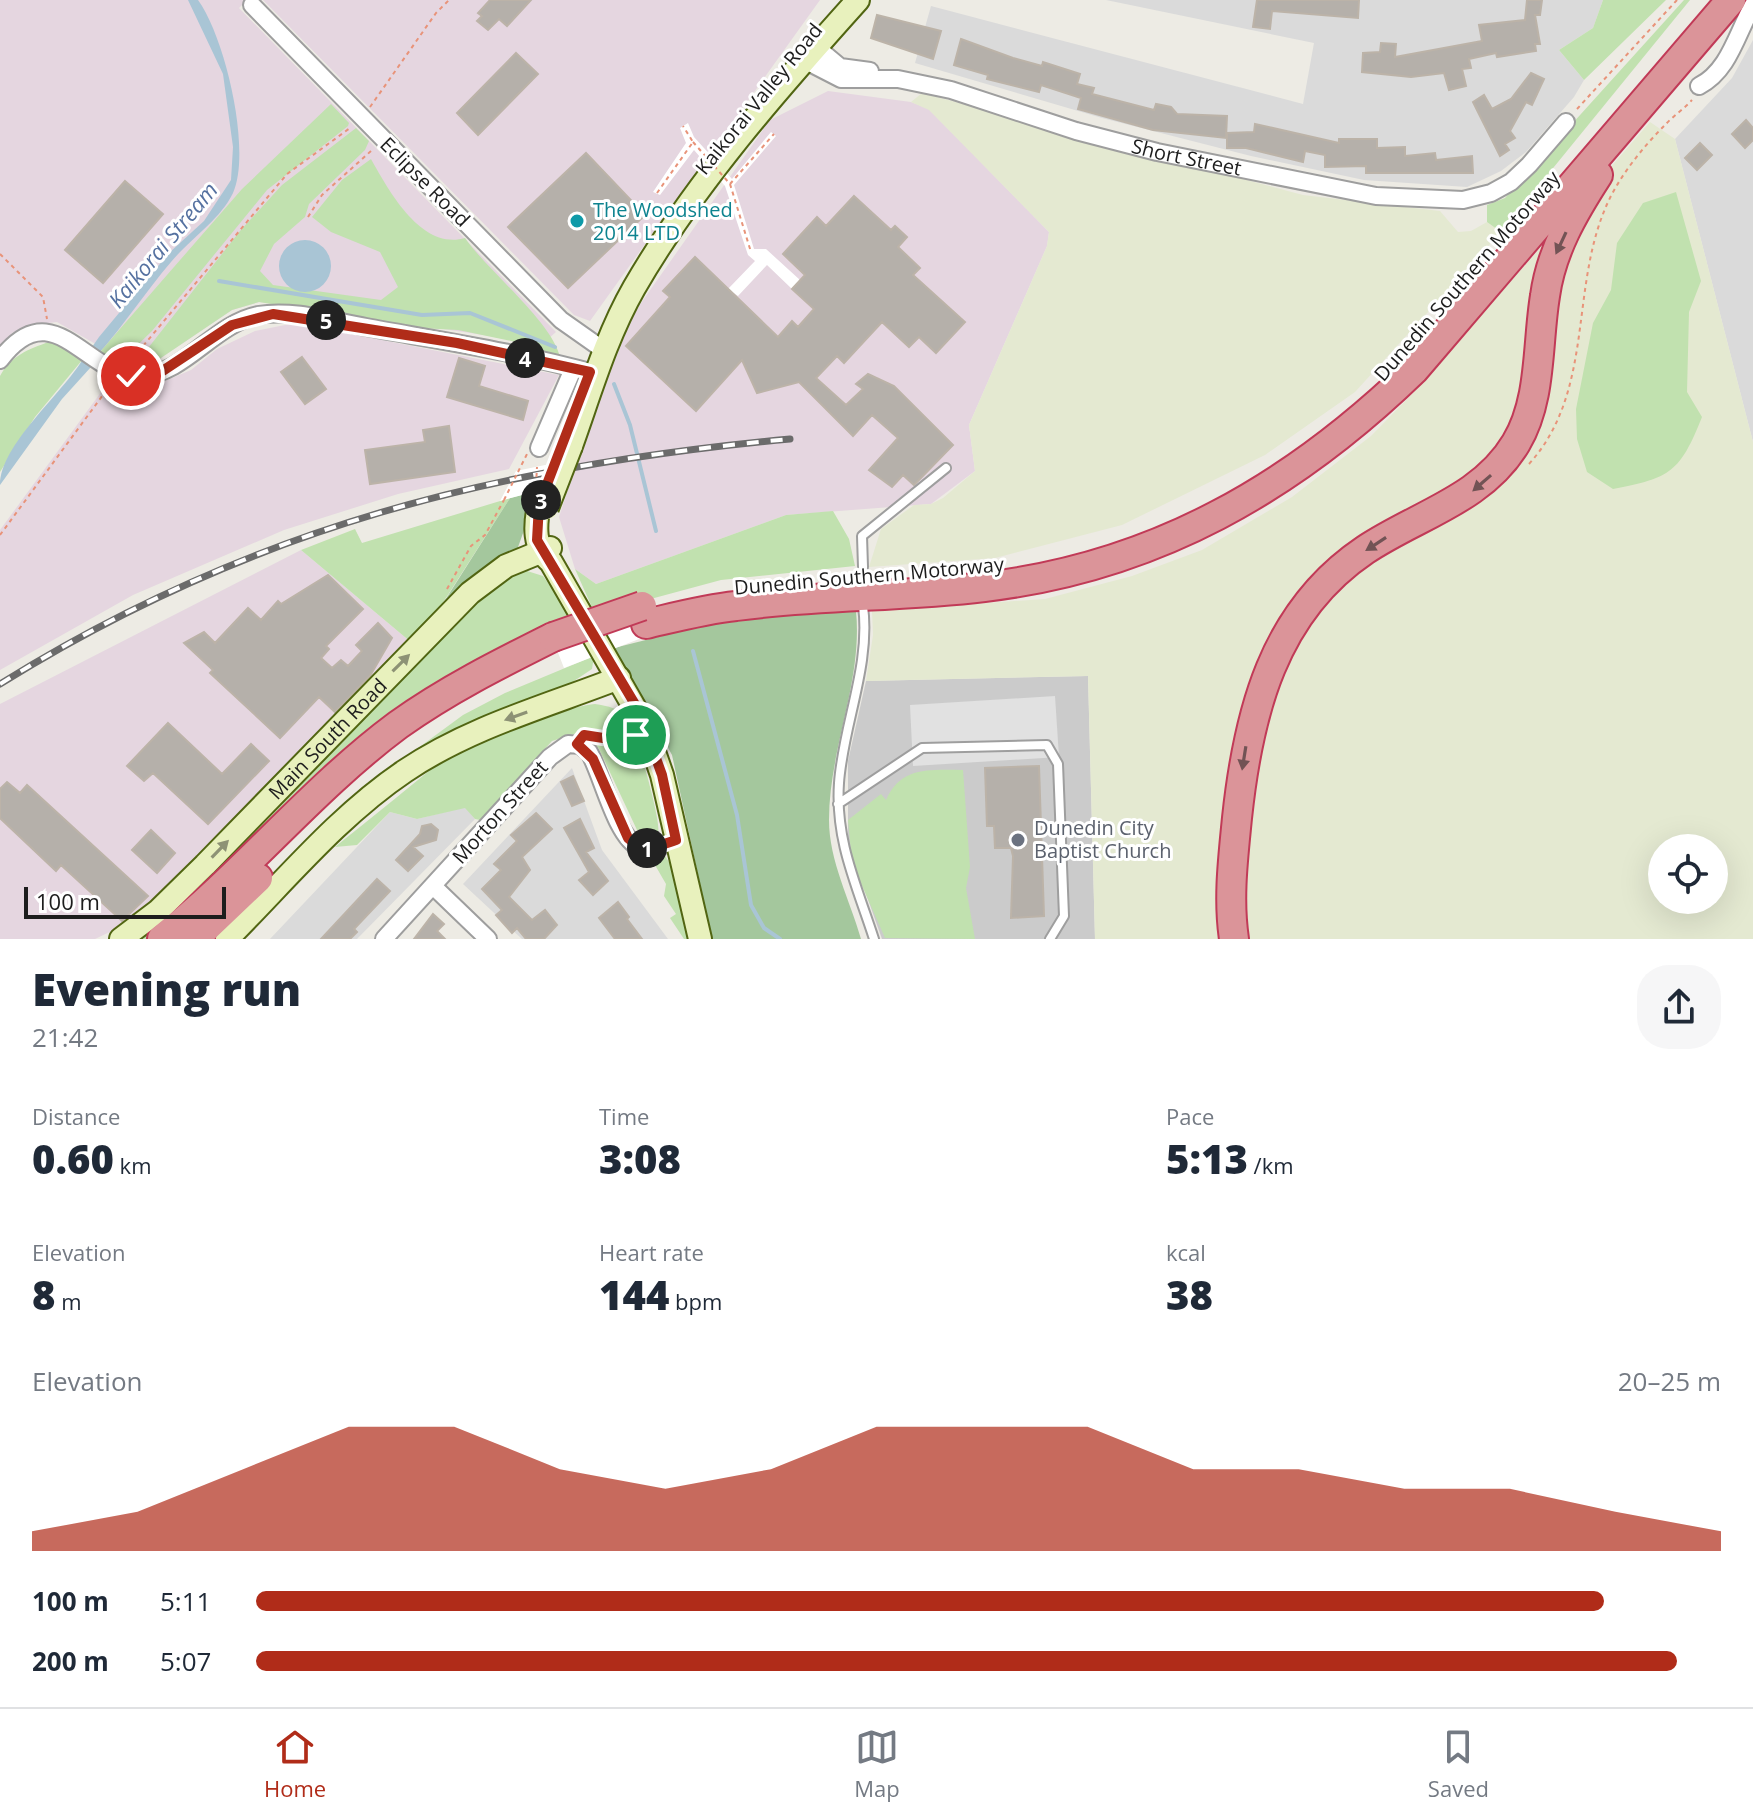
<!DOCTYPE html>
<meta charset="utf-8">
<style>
:root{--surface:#fff;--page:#f6f6f7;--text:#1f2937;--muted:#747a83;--line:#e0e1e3;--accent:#b02c19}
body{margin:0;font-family:"Open Sans",sans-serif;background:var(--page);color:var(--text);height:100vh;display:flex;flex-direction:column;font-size:30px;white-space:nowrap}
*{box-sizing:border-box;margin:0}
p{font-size:26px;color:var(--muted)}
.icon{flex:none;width:44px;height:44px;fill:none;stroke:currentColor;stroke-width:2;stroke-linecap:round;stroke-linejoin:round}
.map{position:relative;height:939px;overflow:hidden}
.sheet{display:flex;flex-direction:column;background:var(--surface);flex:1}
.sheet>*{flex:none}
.tools{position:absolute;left:1648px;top:834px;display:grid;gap:16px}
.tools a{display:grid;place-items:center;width:80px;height:80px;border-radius:50%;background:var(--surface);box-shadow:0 8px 32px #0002;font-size:40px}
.scale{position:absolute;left:24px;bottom:20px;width:202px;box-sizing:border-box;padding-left:8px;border:4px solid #1d1d1d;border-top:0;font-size:22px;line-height:28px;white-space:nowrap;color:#1d1d1d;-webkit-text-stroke:6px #fff;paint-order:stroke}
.pin{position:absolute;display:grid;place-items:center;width:68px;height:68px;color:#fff;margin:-34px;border:4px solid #fff;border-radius:50%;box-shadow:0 2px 8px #0007}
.km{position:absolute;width:40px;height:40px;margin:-20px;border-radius:50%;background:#222;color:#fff;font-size:22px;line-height:40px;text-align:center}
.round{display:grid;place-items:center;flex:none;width:84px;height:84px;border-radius:32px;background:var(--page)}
.headline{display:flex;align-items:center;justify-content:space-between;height:136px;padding:0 32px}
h1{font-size:44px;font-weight:800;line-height:60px}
.stats{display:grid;grid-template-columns:repeat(3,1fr);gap:12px;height:136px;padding:8px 32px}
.stats div{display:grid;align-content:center}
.stats b{font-size:40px;font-weight:800}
.stats small{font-size:22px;font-weight:400}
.stats p{font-size:22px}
.chart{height:224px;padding:16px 32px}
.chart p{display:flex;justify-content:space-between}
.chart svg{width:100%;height:144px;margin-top:8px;fill:var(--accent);opacity:.7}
ul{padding:0 32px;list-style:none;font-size:26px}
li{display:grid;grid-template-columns:128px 96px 1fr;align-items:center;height:60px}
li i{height:20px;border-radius:10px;background:var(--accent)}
.tabs{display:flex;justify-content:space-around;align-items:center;height:112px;border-top:2px solid var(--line);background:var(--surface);font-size:22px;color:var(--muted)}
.tabs a{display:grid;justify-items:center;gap:4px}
.tabs .current{color:var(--accent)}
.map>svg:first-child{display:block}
.residential{fill:#dadada}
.industrial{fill:#e5d6e0}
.religious{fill:#cbcbcb}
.farmland{fill:#e4e9d1;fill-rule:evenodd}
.grass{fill:#c1e1af}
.forest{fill:#a4c79d}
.parking{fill:#e1e1e1}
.water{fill:#a9c5d5}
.pier{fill:#fff}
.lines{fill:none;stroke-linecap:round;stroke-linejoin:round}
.stream{stroke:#a9c5d5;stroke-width:4}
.building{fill:#b5b0aa;stroke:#bcb3a8;stroke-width:2}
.lane-casing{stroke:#9e9e9e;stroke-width:12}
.street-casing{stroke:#9e9e9e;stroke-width:20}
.secondary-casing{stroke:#516512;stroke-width:26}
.highway-casing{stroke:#c13a57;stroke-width:32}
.path{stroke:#e89379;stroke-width:2;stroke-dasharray:4 4;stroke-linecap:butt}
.lane{stroke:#fff;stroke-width:8}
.street{stroke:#fff;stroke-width:16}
.secondary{stroke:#e8f1bd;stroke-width:22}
.highway{stroke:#db9499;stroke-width:28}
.rail-casing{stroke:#6b6b6b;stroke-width:7}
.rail{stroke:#fff;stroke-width:4;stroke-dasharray:12;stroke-linecap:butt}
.secondary-bridge-casing{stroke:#516512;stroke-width:26;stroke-linecap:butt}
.highway-bridge-casing{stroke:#c13a57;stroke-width:32;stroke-linecap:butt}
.path-bridge{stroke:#e89379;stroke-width:2;stroke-dasharray:4 4;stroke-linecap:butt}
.secondary-bridge{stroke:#e8f1bd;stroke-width:22}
.highway-bridge{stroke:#db9499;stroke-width:28}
.oneway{fill:#725355}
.oneway2{fill:#8d9275}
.route-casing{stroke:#fff;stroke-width:16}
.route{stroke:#b02c19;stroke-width:10}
.culture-dot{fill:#0f9aa8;stroke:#fff;stroke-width:3}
.worship-dot{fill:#6b7280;stroke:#fff;stroke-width:3}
.labels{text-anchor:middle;stroke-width:6;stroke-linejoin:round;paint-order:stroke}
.street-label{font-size:20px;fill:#1d1d1d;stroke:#fff}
.culture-label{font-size:20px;fill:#0d838f;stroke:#fff;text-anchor:start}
.worship-label{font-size:20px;fill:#5b616d;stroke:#fff;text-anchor:start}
.water-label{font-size:22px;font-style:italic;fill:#5571a0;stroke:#fff}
</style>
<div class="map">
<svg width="1753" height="939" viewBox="0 0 1753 939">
<rect width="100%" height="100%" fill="#edebe4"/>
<!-- residential -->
<path class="residential" d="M1106 0H1603L1593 28 1559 50 1584 80 1574 97 1526 152 1501 171 1467 187 1364 180 1251 156 1102 118 915 63 931 6 1303 104 1314 43Z
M1753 40V442L1675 139 1732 78Z
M572 768 602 850 668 939H522L463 884Z
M465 807 475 819 357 939H270L390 812 417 819Z"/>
<!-- industrial -->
<path class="industrial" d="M0 0H247L239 8 556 332 540 346 484 335 259 302 232 310 149 366H134L57 322 32 325 12 333 0 351Z
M263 0H820L590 321 574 315Z
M828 91 911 102 929 109 1049 232 1047 246 969 425 975 471 931 504 786 515 596 584 575 569 559 517 591 419 634 313 770 120Z
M295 323 559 375 509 469 398 494 284 530 133 595 0 670V530L107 384 146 389 191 370 217 349 255 331Z
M301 550 412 643 135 920 95 939H0V704Z"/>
<!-- religious -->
<path class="religious" d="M1088 676 1095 939H882L848 843V761L866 681Z"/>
<!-- farmland -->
<path class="farmland" d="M922 93 1303 195 1440 211 1458 232 1471 231 1487 222 1501 232 1355 392 1265 455 1122 525 995 558 869 567 881 529 914 505 931 504 943 498 975 471 969 425 1047 246 1049 232 929 110 911 102Z
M1650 122 1675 139 1753 442V939H1095L1088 676 866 681 873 635 872 611 1045 599 1132 576 1202 550 1292 497 1371 436 1417 389ZM1662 848H1714V900H1662Z"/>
<!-- grass -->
<path class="grass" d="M1603 0H1666L1584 80 1559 50 1593 28Z
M1684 0H1690L1501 232 1487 222V205L1505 198Z
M331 104 349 123 348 126 267 190 152 331 120 362H109L99 353 242 189Z
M356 128 369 141 365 150 309 204 305 217 274 244 260 271 273 285 381 300 398 287 380 252 331 232 312 217 342 180 371 159C388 189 421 251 465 238 488 271 552 322 560 357L527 350 521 343 458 330 419 328 259 302 232 310 149 366H134L240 231 282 185Z
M1676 192 1701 281 1689 312 1687 392 1702 417C1680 472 1671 478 1613 489L1587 472 1577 439 1576 409 1593 323 1611 290 1617 243 1643 203Z
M49 342 68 346 83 359 35 417 0 472V376C11 356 28 349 49 342Z
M510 498 435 615 412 643 301 550 355 529 362 543Z
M833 511 849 539 855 566 721 580 595 614 575 569 596 584 786 515Z
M524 570 543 576 576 621 495 652 149 939H130L439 633 505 574Z
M594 656 592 669 571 683 478 725 376 779 463 715 505 693Z
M595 704C608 706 620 708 628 719 635 729 662 823 658 832L648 836 637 830 599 749 589 737 578 733 552 741 480 820 475 819 465 808 417 819 390 812 357 845 335 847C366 822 400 795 430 770 463 742 552 709 595 704Z
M963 770 970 867 966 888 975 939 885 938 852 863 848 820 881 794 886 800C901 766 930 770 963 770Z
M664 854 672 867 688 939H684L670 918 676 914 664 896 666 884 655 865 658 856Z"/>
<!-- forest -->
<path class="forest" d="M538 491 517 550 435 616 510 498Z
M844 610 856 611C863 681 829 749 829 820 829 861 850 900 861 939H712L672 755 614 648 729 619Z"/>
<!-- parking -->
<path class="parking" d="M1055 696 1059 757 913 766 910 705Z"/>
<!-- water -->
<path class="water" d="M188 0H198C225 37 252 150 233 193 220 220 190 239 171 262 146 291 125 324 99 353L92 347 99 337 169 253 204 221 231 180 233 147 223 74Z
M279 266a26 26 0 1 1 52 0a26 26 0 1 1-52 0Z
M83 359 91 367 62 399 0 485C0 445 62 394 83 359Z"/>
<!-- pier -->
<path class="pier" d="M688 123 694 137 732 179 771 132 776 136 734 185 754 249H766L800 280 792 289 767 265 738 296 728 289 755 261 748 255 725 186 694 150 660 195 653 192 686 143 680 128Z
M558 441 574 447 551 510 533 503 537 491 500 501 516 471 550 464Z
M638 598 652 634 564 668 550 632Z"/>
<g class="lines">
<!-- stream -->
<path class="stream" d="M219 281 422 315 470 313 555 347
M614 384 630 425 656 531
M693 651 737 815 751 905 764 928 780 939"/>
</g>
<!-- building -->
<path class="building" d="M490 0H531L507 26 499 19 488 30 477 21 482 16 478 13Z
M1257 0H1359L1358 18 1272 11 1270 29 1253 27Z
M1527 0H1542L1540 15H1535L1540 44H1535L1536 51 1497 57 1496 53 1469 59 1471 68 1462 69 1466 86 1449 90 1444 73 1411 77 1362 72 1363 53 1380 52 1381 43 1396 44 1395 57 1482 41 1479 25 1525 20Z
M877 15 941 31 933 59 871 38Z
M961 39 1013 58 1042 66 1043 62 1080 74 1077 84 1094 88 1092 94 1154 110 1156 104 1171 107 1177 114 1227 116 1226 138 1153 130 1078 109 1081 98 1041 85 1039 92 987 79 988 75 954 65Z
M516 53 538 74 478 135 457 113Z
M1531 73 1544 79 1532 105 1526 102 1510 131 1515 138 1505 144 1509 150 1500 156 1473 102 1484 95 1492 109 1511 99Z
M1746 120 1753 128V140L1745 148 1732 134Z
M1255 124 1339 143V139H1377V148L1405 147V156L1435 153 1436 160 1472 156 1473 173H1366V166L1325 167V155L1305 151 1303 162 1246 148H1227V133L1254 132Z
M1700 143 1712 155 1697 170 1685 158Z
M586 153 645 215 568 288 508 227Z
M125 181 163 214 103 283 65 250Z
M854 196 891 230 895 226 907 237 898 247 920 268 913 275 965 322 936 353 919 337 909 347 882 322 844 363 837 356 816 378 846 405 863 389 856 384 868 374 894 386 953 445 914 485 903 475 892 487 869 470 898 438 872 415 853 436 799 382 757 393 742 360 696 411 626 346 670 297 663 291 695 257 778 337 792 321 798 327 814 309 792 289 805 275 783 254 817 217 826 226Z
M302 357 326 389 305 404 281 372Z
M459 358 485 366 479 386 528 401 523 420 447 397Z
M449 426 455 472 370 484 365 450 425 442 423 430Z
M328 575 363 609 326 646 329 649 321 658 332 668 341 660 348 666 362 651 356 645 378 623 392 638 370 676 335 712 319 697 280 738 210 673 213 670 184 643 204 632 215 643 248 608 261 620 278 601 281 604Z
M168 723 222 774 251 744 269 761 208 824 153 773 144 781 127 766Z
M1039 766 1044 916 1011 918 1013 856 1011 848H995L994 826H987L985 768Z
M573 776 584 801 572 806 561 782Z
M7 782 20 793 27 785 148 896 122 921 61 865 56 871 0 818V789Z
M536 813 552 829 522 857 530 870 509 897 532 920 545 910 557 925 544 939H526L517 928 512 933 496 915 502 910 482 889 501 870 494 864 517 841 511 835Z
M580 819 594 848 586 852 608 881 593 895 579 880 589 872 564 828Z
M431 824 438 830 436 840 413 847 423 856 408 871 396 860 420 834 422 826Z
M151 830 175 853 157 873 132 850Z
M377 879 390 891 354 929 357 932 350 939H321Z
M618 902 629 917 627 919 642 939H615L599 918Z
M433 914 444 924 437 931 445 939H414Z"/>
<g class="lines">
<!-- lane casing -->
<g class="lane-casing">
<path id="lane" d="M863 567 862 536 946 468
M863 606C871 665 843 725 839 783 835 841 857 886 874 939
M838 804 922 748 1047 745 1058 764 1064 916 1050 939"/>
</g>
<!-- street casing -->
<g class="street-casing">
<g id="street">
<path d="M252 5 561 320 605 351"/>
<path d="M816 47 840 67 870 71"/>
<path id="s1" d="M804 60 841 79H898L951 90 1076 131 1157 152 1376 196 1463 200 1491 193 1511 182 1529 165 1566 122"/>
<path d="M1699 86C1729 71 1737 33 1753 5"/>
<path d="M0 360C54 288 87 379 141 376 185 374 214 324 258 315 293 309 332 321 366 327 443 341 522 353 597 374"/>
<path d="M539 448 573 369"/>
<path d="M433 886 488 939"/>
<path d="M384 939 550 757 568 744 580 745 589 752C602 774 616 838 639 847 651 851 666 844 676 840"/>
</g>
</g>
<!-- secondary casing -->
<g class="secondary-casing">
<g id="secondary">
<path d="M571 446C590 393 606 337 634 288 694 184 778 89 858 0"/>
<path d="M539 505C535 525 533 548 551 562L645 726 662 775 700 939"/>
<path id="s2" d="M121 939 158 911 205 865 470 593 506 566 550 548"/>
<path d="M227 939C284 882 338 816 405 771 470 727 547 706 619 678"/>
</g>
</g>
<!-- highway casing -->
<g class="highway-casing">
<path id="highway" d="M646 624C676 617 706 609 736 606 818 595 901 597 984 587 1155 567 1292 488 1414 370L1731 0
M162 939C245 873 313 788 398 725 447 690 499 664 553 637
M194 939 258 878
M1234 939C1228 899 1233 859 1237 818 1248 714 1273 612 1365 550 1417 515 1482 500 1516 443 1542 400 1537 344 1545 296 1551 251 1574 212 1598 175"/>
</g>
<!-- path -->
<path class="path" d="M370 107 436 13 449 0
M1577 109 1677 0
M730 184 774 134
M657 193 693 142 683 126
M308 217 322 195 371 151
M0 254 43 297 47 319
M133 358 287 174 350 128
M1529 464C1594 392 1570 292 1605 209 1617 179 1642 148 1665 125 1673 116 1684 109 1692 100
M518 472 527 454
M0 535 111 384
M447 589 471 546 485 535 504 500
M593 735 630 742"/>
<!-- lane -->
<use href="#lane" class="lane"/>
<!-- street -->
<use href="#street" class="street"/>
<!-- secondary -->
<use href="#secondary" class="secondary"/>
<!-- highway -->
<use href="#highway" class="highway"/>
<!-- rail casing -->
<g class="rail-casing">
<path id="rail" d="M0 684C252 527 497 466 790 439"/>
</g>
<!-- rail -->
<use href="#rail" class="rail"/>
<!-- secondary-bridge casing -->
<g class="secondary-bridge-casing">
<path id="secondary-bridge" d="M547 508 571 446"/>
</g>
<!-- highway-bridge casing -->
<g class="highway-bridge-casing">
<path id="highway-bridge" d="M553 637 642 606"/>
</g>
<!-- path-bridge -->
<path class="path-bridge" d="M693 142 730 184 751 252
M536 485 537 467
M504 500 518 472"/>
<!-- secondary-bridge -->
<use href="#secondary-bridge" class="secondary-bridge"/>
<!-- highway-bridge -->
<use href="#highway-bridge" class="highway-bridge"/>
</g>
<!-- one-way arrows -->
<defs><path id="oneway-solid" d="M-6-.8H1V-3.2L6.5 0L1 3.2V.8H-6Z" transform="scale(2)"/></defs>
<g class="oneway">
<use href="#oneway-solid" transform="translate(1561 243) rotate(115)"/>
<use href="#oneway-solid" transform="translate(1482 483) rotate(139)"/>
<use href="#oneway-solid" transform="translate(1376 544) rotate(147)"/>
<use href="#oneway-solid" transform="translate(1244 758) rotate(99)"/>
</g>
<g class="oneway2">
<use href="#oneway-solid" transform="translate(401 663) rotate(-45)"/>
<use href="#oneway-solid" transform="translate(516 716) rotate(160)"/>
<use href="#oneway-solid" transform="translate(220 849) rotate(-46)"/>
</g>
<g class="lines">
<!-- route casing -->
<g class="route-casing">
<path id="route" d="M131 376 161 372 232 325 273 314 457 343 590 372 539 505 537 540 639 711 662 775 676 840C658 846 644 853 628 838L593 759 577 744 584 735 635 743 636 735"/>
</g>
<!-- route -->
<use href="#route" class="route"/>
</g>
<!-- markers -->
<circle class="culture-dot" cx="577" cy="221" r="8"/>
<circle class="worship-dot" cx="1018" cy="840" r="8"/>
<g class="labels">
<!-- street labels -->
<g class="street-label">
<text transform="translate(759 99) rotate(-51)" y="7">Kaikorai Valley Road</text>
<text dy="7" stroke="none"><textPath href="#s1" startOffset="398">Short Street</textPath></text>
<text transform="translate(425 182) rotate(45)" y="7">Eclipse Road</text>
<text transform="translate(1467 276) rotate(-49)" y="7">Dunedin Southern Motorway</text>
<text transform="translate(869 576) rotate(-5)" y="7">Dunedin Southern Motorway</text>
<text dy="7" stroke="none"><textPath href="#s2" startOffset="288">Main South Road</textPath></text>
<text transform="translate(500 812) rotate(-48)" y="7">Morton Street</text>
</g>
<!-- culture labels -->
<g class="culture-label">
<text x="593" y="217">The Woodshed<tspan x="593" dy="23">2014 LTD</tspan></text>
</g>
<!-- worship labels -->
<g class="worship-label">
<text x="1034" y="835">Dunedin City<tspan x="1034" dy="23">Baptist Church</tspan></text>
</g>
<!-- water labels -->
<g class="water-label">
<text transform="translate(163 245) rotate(-50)" y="8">Kaikorai Stream</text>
</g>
</g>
</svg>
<div class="tools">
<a><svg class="icon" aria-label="locate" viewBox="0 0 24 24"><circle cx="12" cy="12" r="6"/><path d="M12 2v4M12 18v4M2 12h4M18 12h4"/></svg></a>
</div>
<div class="scale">100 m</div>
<div class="pin" style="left:636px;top:735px;background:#1e9e55"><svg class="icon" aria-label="arrive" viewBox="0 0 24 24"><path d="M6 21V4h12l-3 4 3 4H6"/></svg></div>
<div class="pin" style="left:131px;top:376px;background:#d93025"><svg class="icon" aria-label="check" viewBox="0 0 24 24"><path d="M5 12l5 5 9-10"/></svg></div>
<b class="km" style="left:647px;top:848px">1</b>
<b class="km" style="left:541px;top:500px">3</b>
<b class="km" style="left:525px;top:358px">4</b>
<b class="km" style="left:326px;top:320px">5</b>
</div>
<section class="sheet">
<div class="headline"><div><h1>Evening run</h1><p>21:42</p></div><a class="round"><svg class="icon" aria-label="share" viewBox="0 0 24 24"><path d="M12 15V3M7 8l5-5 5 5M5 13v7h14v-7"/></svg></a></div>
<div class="stats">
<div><p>Distance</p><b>0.60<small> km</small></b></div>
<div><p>Time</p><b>3:08</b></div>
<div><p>Pace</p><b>5:13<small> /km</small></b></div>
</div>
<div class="stats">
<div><p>Elevation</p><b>8<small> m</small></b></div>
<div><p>Heart rate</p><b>144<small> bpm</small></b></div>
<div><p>kcal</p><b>38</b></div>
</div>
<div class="chart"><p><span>Elevation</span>20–25 m</p>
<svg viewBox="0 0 160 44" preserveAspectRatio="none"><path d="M0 44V38L10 32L20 19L30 6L40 6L50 19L60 25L70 19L80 6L90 6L100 6L110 19L120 19L130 25L140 25L150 32L160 38V44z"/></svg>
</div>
<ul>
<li><b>100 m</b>5:11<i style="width:92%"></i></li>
<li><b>200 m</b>5:07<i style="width:97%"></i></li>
</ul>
</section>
<nav class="tabs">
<a class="current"><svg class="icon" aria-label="home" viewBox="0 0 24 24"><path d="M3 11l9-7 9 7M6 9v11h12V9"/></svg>Home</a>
<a><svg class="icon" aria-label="map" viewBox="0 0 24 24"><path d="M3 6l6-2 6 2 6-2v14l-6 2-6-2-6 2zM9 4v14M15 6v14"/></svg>Map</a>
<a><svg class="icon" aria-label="saved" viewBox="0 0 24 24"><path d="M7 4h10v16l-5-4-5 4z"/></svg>Saved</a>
</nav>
